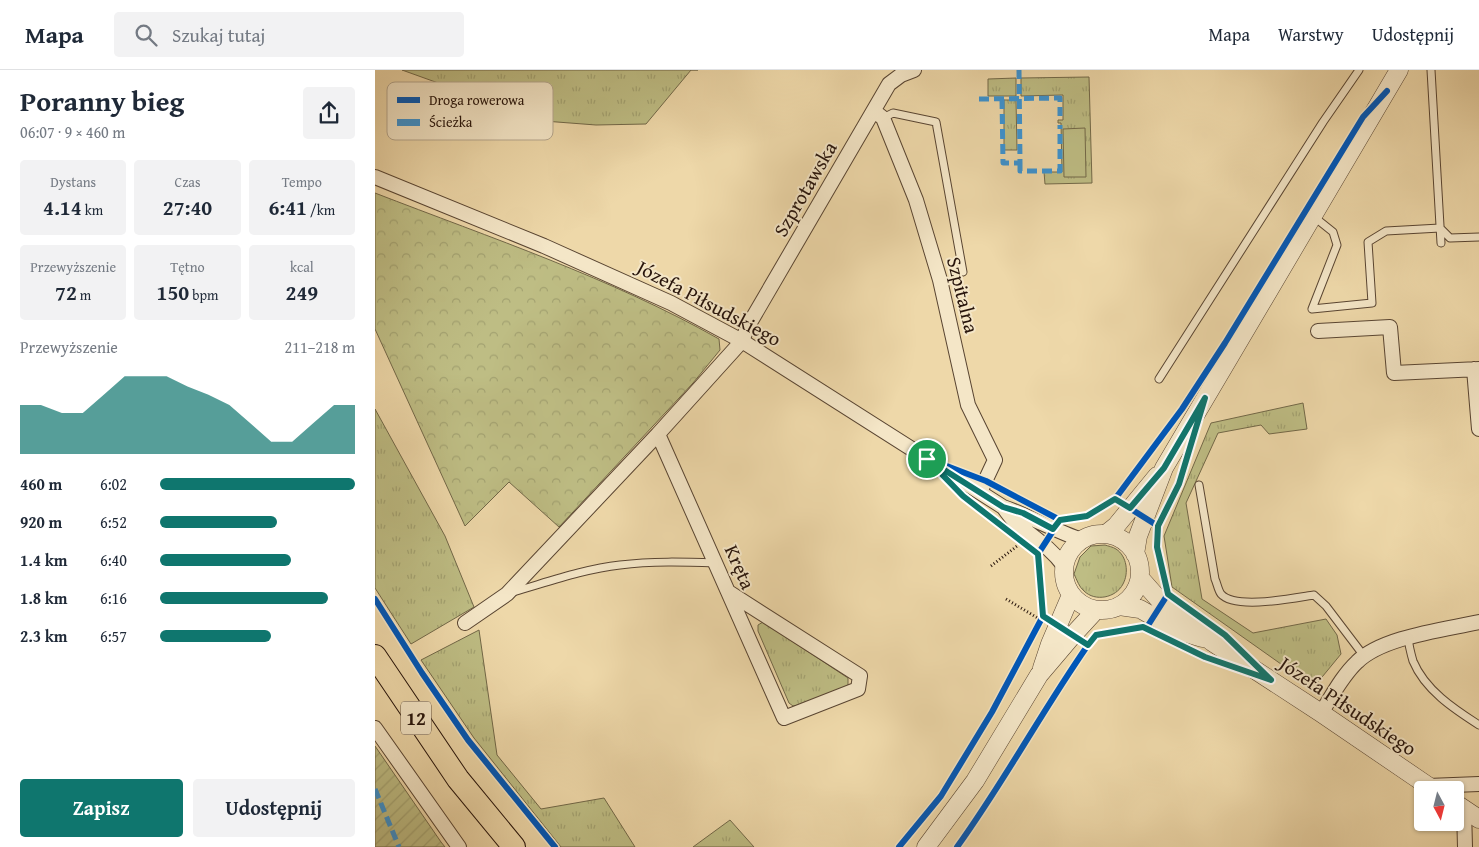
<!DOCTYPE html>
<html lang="pl">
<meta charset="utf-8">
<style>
:root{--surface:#fff;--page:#f2f2f3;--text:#1f2937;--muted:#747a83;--line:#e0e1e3;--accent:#0f766e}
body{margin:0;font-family:"Gentium Book Plus",serif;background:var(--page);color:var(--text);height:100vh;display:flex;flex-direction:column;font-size:19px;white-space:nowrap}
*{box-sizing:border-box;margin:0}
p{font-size:16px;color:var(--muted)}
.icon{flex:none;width:28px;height:28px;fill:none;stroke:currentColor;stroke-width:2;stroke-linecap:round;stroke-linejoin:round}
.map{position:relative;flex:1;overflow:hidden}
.drawer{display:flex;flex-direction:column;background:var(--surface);width:375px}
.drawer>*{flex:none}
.needle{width:32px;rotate:173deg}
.buttons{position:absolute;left:1039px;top:711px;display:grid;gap:10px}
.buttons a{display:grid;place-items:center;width:50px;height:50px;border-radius:5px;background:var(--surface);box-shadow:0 1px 4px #0004;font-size:25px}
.pin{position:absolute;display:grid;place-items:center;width:42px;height:42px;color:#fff;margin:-21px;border:2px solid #fff;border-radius:50%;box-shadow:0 1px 5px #0007}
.round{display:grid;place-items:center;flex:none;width:52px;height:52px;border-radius:5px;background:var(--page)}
.summary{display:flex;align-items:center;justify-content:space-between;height:85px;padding:0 20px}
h1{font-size:28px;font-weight:700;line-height:38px}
.figures{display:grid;grid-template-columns:repeat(3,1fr);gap:8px;height:85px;padding:5px 20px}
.figures div{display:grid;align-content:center;border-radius:5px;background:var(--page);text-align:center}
.figures b{font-size:21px;font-weight:700}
.figures small{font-size:14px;font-weight:400}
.figures p{font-size:14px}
.chart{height:140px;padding:10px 20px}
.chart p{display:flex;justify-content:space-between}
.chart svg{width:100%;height:90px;margin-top:5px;fill:var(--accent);opacity:.7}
.action{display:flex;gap:10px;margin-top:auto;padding:10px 20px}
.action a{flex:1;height:58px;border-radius:5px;background:var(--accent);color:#fff;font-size:20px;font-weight:700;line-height:58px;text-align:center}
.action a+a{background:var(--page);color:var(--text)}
ul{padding:0 20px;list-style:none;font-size:16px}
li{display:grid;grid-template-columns:80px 60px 1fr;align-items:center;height:38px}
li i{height:12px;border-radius:6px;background:var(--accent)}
header{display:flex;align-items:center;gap:30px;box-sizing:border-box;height:70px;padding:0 25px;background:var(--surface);border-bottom:1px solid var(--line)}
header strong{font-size:24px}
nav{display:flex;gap:28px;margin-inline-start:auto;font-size:18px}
.search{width:350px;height:45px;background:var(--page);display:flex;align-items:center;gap:12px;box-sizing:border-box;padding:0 18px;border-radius:5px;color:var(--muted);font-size:19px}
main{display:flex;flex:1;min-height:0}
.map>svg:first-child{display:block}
.grass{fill:url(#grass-tufts);stroke:#726848}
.forest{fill:url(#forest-crowns);stroke:#726848}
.park{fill:#bebd84;stroke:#726848}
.garden{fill:url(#garden-furrows);stroke:#726848}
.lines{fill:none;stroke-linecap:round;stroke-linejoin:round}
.service-casing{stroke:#594532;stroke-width:9}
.minor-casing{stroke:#594532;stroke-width:16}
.tertiary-casing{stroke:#594532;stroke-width:19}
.primary-casing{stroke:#27140b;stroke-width:24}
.path{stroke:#27140b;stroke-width:3;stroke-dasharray:1 2.5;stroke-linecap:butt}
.service{stroke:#f4e6c7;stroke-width:7}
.minor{stroke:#f4e6c7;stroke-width:14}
.tertiary{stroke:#f4e6c7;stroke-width:18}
.primary{stroke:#eed8a9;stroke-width:22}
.quiet{stroke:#3b93d2;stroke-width:5;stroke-dasharray:10 5;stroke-linecap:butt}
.cycleway-casing{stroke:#f4e6c7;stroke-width:9}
.cycleway{stroke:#0057b8;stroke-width:6}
.route-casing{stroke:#fff;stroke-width:10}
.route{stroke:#0f766e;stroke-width:6}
.labels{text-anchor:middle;stroke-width:4;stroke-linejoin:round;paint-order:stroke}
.shield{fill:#f4e6c7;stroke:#645343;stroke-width:1}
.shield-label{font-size:19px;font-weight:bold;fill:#27140b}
.street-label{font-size:20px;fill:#27140b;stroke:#f4e6c7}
.key{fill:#f4e6c7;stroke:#b6a78f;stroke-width:1}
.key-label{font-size:14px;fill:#27140b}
</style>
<header>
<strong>Mapa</strong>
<div class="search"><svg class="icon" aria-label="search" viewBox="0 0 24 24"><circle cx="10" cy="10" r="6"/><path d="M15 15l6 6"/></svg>Szukaj tutaj</div>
<nav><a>Mapa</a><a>Warstwy</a><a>Udostępnij</a></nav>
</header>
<main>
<section class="drawer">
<div class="summary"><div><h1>Poranny bieg</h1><p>06:07 · 9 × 460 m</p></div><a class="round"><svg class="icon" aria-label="share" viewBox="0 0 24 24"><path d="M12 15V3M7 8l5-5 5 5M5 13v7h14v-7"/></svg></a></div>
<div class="figures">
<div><p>Dystans</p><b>4.14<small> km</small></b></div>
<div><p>Czas</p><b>27:40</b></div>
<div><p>Tempo</p><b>6:41<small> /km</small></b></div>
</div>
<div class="figures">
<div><p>Przewyższenie</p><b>72<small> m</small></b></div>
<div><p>Tętno</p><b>150<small> bpm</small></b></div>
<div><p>kcal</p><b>249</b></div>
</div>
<div class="chart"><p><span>Przewyższenie</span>211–218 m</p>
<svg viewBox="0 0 160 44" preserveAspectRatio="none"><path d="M0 44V20L10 20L20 24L30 24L40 15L50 6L60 6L70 6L80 11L90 15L100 20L110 29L120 38L130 38L140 29L150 20L160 20V44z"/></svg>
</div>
<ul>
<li><b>460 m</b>6:02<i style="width:100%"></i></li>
<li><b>920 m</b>6:52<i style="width:60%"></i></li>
<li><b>1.4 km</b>6:40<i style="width:67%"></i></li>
<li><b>1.8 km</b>6:16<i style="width:86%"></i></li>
<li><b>2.3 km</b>6:57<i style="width:57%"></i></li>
</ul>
<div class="action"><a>Zapisz</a><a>Udostępnij</a></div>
</section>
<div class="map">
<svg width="1104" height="777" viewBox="0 0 1104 777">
<defs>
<pattern id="grass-tufts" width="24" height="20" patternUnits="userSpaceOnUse" patternTransform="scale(1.25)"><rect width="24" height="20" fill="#bebd84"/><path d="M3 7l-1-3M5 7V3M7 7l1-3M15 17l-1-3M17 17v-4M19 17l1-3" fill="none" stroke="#a3a271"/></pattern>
<pattern id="forest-crowns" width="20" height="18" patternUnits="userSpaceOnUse" patternTransform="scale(1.25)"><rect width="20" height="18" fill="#bebd84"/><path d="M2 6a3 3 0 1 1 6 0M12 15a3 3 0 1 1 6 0" fill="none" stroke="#a3a271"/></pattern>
<pattern id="garden-furrows" width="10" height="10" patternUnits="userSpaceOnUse" patternTransform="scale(1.25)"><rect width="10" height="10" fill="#bebd84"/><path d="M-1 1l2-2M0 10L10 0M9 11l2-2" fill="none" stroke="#a3a271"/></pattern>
</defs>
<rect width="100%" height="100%" fill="#eed8a9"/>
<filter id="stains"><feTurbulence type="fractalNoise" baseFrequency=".004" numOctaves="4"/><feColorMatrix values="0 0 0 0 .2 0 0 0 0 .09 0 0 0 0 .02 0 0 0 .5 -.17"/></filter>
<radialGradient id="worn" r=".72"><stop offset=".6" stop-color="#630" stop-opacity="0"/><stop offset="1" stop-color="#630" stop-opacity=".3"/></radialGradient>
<!-- grass -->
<path class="grass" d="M27 0H323H316L271 54 221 55 169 51Z
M714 7 717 113 670 114 669 102H687L686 53H683V50H688V25L646 26V8Z
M641 8V26H613V9Z
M629 30H641L642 80H629Z
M928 333 932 359 894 364 886 355 843 363 811 433 827 529 878 563 951 549 962 565 966 584 943 612 937 616 797 517 789 466 836 353Z
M0 339 70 466 99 537 36 574 0 518Z
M730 475C733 476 738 477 741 479 752 486 754 503 748 514 741 528 720 532 709 521 704 517 702 510 699 504L705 487 716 476Z
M388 552 473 608V616L424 635 418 636 414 633 383 561V555Z
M104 560 122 685 166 739 229 728 260 777H186L99 668 46 590Z
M355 750 379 777H318Z"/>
<!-- forest -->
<path class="forest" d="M0 123C116 168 236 208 344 269L345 280 318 313 184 457 134 412 90 456 0 259Z"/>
<!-- park -->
<path class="park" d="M710 58 711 107H689L688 59Z"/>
<!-- garden -->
<path class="garden" d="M0 676 66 772 70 777H0Z"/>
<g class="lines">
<!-- service casing -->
<g class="service-casing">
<path id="service" d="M1056 0 1066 173
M508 48 518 43 561 52 588 202
M938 146 958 162 962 175 937 239 997 233 993 172 1011 161 1065 158 1075 168 1104 167
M784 309 948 52 984 0
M824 415 840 509C842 513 843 520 846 524 860 540 919 528 939 525L951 536 989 586
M138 522C173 512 209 499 245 495 277 491 309 492 341 493
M1033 568C1034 576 1036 584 1038 591 1050 620 1079 639 1104 655"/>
</g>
<!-- minor casing -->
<g class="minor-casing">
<path id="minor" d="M499 41 508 48 541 130 565 210 593 335 620 390 605 422
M0 107 169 176 296 233 367 271 628 437C655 446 680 461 707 470
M943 261 1015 257 1019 303 1104 299
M1099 299 1104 359
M628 437C632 442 636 448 641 453 658 467 676 478 689 496
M355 523 485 606 483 619 409 648 283 364 367 271 373 256 514 14 526 5 539 0
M90 553 132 524 283 364
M946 643C957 626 967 606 982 592 1007 567 1068 560 1104 552
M0 658 84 777
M1053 716 1104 714
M1089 739 1090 777"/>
</g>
<!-- tertiary casing -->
<g class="tertiary-casing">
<path id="tertiary" d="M731 464 741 456 782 406
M689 502a38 38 0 1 1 76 0a38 38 0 1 1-76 0Z
M760 484 763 466 789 398 1024 0
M765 508 787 533 808 548 837 572 946 643 1059 720
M744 536 765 539 804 561 827 568
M667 598 675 574 696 525
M1080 733 1104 749
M551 777 600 711 664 605 698 565 721 540"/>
</g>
<!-- primary casing -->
<g class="primary-casing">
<path id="primary" d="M0 586 83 709 139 777"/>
</g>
<!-- path -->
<path class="path" d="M616 496 646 473
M631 529 666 550"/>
<!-- service -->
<use href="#service" class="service"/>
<!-- minor -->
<use href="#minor" class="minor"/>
<!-- tertiary -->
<use href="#tertiary" class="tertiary"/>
<!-- primary -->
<use href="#primary" class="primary"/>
<!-- quiet -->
<path class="quiet" d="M604 29 685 28V46
M627 29 628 93H645L644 0
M645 93V101H685V55
M0 719 24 777"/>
<!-- cycleway casing -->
<g class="cycleway-casing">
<path id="cycleway" d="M552 389 588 426 663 484
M556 390 611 411 685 450
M783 456 804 413 830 328
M793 524 850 565 892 606
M0 529 47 603 93 670 180 777
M668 546 713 575 721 565 772 557 793 524 782 477 783 456 740 429
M768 557 830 587 896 610
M524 777 566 726 617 642 668 546 663 484 685 450 711 446 740 429 807 339 850 273 988 47 1012 21
M582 777C629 712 667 641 713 575"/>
</g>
<!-- cycleway -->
<use href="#cycleway" class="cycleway"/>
</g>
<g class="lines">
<!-- route casing -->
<g class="route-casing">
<path id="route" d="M830 328 804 414 783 456 782 477 793 524 850 565 896 610 830 587 768 557 721 565 713 575 668 546 663 484 588 426 552 389 628 437 648 443 678 459 685 450 712 446 740 429 755 438 789 398Z"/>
</g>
<!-- route -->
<use href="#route" class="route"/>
</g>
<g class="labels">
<!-- shield labels -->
<rect class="shield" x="26" y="631.5" width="30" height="33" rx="4"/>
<g class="shield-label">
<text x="41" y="655">12</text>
</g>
<!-- street labels -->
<g class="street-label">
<text transform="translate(430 119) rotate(-60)" y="7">Szprotawska</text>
<text transform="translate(588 225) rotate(76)" y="7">Szpitalna</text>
<text transform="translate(334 233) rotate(28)" y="7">Józefa Piłsudskiego</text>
<text transform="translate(365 497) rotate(66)" y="7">Kręta</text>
<text transform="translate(973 636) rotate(34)" y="7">Józefa Piłsudskiego</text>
</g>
</g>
<!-- legend -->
<rect x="12" y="12" width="166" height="58" rx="8" class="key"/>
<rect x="22" y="27" width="23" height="6" fill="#0057b8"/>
<rect x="22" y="49" width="23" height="7" fill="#3b93d2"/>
<g class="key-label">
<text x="54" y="35">Droga rowerowa</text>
<text x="54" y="57">Ścieżka</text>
</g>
<rect width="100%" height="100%" filter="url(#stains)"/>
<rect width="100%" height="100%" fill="url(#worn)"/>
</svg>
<div class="buttons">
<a><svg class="needle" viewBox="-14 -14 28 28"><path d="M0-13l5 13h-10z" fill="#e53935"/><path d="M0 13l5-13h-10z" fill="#747a83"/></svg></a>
</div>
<div class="pin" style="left:552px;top:389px;background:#1e9e55"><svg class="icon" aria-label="arrive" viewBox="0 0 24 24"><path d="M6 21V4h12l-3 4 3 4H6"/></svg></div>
</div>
</main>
